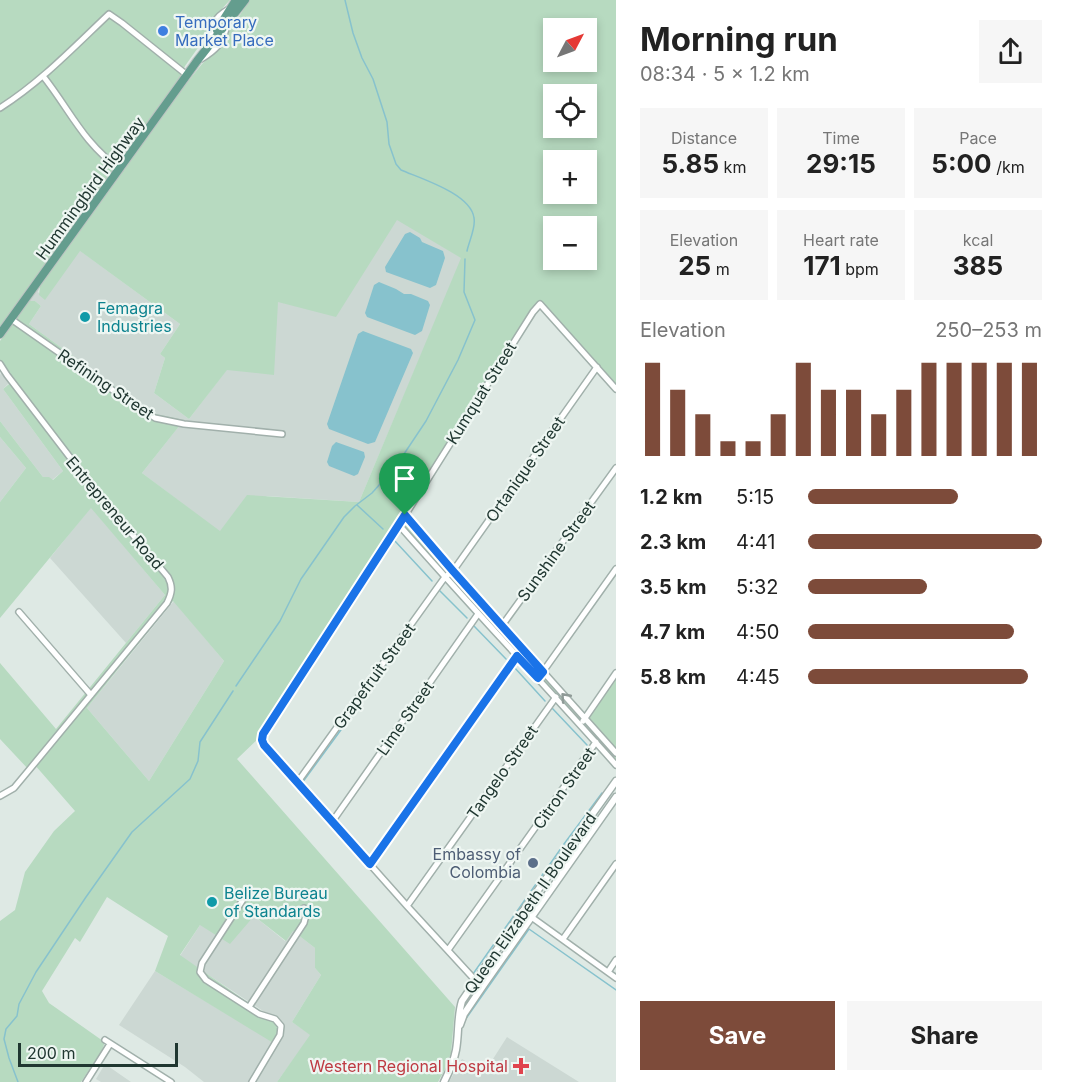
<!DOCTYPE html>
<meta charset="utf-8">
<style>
:root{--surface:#fff;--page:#f6f6f6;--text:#222;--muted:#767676;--accent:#7d4b3a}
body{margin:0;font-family:Inter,sans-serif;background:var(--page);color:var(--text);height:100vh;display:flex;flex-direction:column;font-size:22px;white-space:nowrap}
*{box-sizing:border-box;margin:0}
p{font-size:20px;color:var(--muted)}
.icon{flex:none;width:33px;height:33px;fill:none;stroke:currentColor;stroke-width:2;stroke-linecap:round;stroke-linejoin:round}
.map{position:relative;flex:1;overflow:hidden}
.panel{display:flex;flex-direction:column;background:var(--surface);width:450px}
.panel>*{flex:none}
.needle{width:39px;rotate:49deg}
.buttons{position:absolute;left:543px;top:18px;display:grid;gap:12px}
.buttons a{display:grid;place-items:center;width:54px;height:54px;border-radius:0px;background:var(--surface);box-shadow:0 3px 9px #0003;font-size:30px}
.scale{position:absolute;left:18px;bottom:15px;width:160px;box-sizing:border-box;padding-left:6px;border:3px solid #203731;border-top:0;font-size:16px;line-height:21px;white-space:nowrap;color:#203731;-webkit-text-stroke:4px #eef6f2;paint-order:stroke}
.pin{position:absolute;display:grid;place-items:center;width:51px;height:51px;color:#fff;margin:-62px -26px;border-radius:50% 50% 50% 0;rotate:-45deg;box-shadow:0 0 6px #0007}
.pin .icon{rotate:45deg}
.round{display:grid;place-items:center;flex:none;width:63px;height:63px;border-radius:0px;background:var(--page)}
.summary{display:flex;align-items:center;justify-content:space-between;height:102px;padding:0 24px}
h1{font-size:33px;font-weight:700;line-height:45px}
.figures{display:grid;grid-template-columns:repeat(3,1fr);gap:9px;height:102px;padding:6px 24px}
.figures div{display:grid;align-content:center;border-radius:0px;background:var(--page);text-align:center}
.figures b{font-size:26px;font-weight:700}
.figures small{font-size:16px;font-weight:400}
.figures p{font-size:16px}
.chart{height:168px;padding:12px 24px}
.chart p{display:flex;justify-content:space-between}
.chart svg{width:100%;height:108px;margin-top:6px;stroke:var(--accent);stroke-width:6}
.cta{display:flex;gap:12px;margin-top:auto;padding:12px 24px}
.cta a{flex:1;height:69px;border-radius:0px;background:var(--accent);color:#fff;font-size:24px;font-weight:700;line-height:69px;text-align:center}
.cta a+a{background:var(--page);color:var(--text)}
ul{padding:0 24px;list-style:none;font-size:20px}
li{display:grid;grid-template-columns:96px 72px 1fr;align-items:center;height:45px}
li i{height:15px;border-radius:8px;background:var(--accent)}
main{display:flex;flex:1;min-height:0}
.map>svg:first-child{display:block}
.built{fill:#ccd8d3}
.green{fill:#b7dac0;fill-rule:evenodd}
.water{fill:#87c2cd}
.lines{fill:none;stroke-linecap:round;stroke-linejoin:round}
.stream{stroke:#87c2cd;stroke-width:1.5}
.minor-casing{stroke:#a1b0ab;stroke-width:8}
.tertiary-casing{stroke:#a1b0ab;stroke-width:9}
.primary-casing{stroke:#bcc3c1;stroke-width:10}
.minor{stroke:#fff;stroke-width:5}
.tertiary{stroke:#fff;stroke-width:6}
.primary{stroke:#649d8e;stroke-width:8}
.oneway{stroke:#909b98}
.route-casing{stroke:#fff;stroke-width:12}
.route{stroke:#1a73e8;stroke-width:8}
.shop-dot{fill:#3f7fe0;stroke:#eef6f2;stroke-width:2}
.culture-dot{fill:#0f9aa8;stroke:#eef6f2;stroke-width:2}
.service-dot{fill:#5c6f8a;stroke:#eef6f2;stroke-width:2}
.health-dot{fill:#e0444e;stroke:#eef6f2;stroke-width:2}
.labels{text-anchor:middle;stroke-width:4.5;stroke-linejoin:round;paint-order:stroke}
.shop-label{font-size:16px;fill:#366cbe;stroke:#eef6f2;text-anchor:start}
.street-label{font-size:16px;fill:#203731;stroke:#eef6f2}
.culture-label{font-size:16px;fill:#0d838f;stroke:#eef6f2;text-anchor:start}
.service-label{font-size:16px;fill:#4e5e75;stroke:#eef6f2;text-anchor:end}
.health-label{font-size:16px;fill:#be3a42;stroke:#eef6f2;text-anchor:end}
</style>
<main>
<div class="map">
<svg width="616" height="1082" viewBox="0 0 616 1082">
<rect width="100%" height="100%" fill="#dee9e4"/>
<!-- built -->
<path class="built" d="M397 219 462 258 359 502 267 496 220 532 142 473 183 421 151 413 29 324 41 306 35 301H29L40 286 38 292 45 299 79 250 180 324 160 354 165 358 154 393 189 419 278 302Z
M1 373 9 383 3 389 63 471 52 480 43 477 0 421V375Z
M0 437 26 468 0 502Z
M91 507 165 595 126 643 50 558Z
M174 601 224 661 149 781 87 708Z
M254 916 285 941 292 930 315 948V968L321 975 292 1022 311 1035 277 1082H204L185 1067 119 1025 155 971 265 1037 275 1019 180 956 200 925Z
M507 1037 579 1082H449L462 1059 484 1073Z
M105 1064 131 1082H101L96 1079Z"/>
<!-- green -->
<path class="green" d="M0 0H230L219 12 210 23 207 35 185 66 180 77 0 329Z
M249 0H616V388L541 304 405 515 584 718 616 673V765L399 526 263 734 237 759 455 1007 451 1053 445 1069 438 1082H277L310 1035 292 1022 321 975 315 968V948L293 931 286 941 254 916 230 944 200 925 180 955 256 1008 275 1019 281 1026 275 1044 155 971 168 936 107 897 80 942 75 938 42 991 49 1003 103 1041 105 1042 102 1050 81 1082H0V921L15 910 25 872 54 831 75 811 34 764 29 770 0 739V663L56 729 165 595 91 508 0 618V502L26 468 0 437V421L43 477H49L53 480 63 471 3 389 14 380 0 360V341L29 301H35L41 306 29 324 151 413 184 420 142 473 220 531 247 495 359 502 461 258 397 220 336 317 278 302 274 375 227 370 189 419 154 393 165 358 160 354 180 324 80 251 45 300 39 295 40 286 174 99 202 64 215 52 228 29 240 15ZM554 28H586V62H554ZM554 94H586V128H554ZM554 160H586V194H554ZM554 226H586V260H554ZM173 601 224 661 149 781 87 708Z"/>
<!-- water -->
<path class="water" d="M410 232 420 238 422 242 443 251 445 258 436 285 430 288 386 272 385 267 405 234Z
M379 282 396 289 404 294H411L428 301 430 305 422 331 415 335 367 317 365 313 374 285Z
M363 331 411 349 413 353 375 442 368 444 329 429 327 424 358 334Z
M336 442 364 452 365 457 358 474 354 476 329 466 327 462 332 446Z"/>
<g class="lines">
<!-- stream -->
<path class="stream" d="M345 0 353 33 362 58 373 79 387 122 389 144 396 164 401 170C422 179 471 194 474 218 476 228 469 241 467 251
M357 505 383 529
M439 590 467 618
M342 617 394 540 432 581
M474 626 506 659
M514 667 545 701
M236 686 280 621 301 579 344 517 355 506 372 493 396 466 426 421 458 360 475 320 464 292 465 259
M552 708 587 745
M265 741 269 730 327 641
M302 783 346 723 403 640
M535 917 548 899
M473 974 564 844 602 793
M465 1020 529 929 616 990
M18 1082 9 1058 4 1039 6 1029 17 1016 19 1004 36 972 86 897 132 832 190 779 198 761 200 742 233 691"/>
<!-- minor casing -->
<g class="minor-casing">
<path id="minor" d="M209 43C212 26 213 18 229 9
M201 59C216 50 223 43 227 25
M43 76C70 110 83 143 120 169
M0 108C41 82 74 47 109 14L122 23 187 75
M11 319 111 389 155 418 184 424 282 434
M0 364 7 375 95 490 168 577C173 587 172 593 167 603L29 770 14 788 0 796
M405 515 453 571 616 753
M399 525C470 606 544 684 616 765
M19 612 91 695
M501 627 616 468
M542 673 616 569
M583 721 616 673
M297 783 445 577 453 571 597 367
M332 822 478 614
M370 864 517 656
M244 898 202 963 200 972 206 980 259 1014 275 1019 281 1026 280 1035 252 1082
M407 906 556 697
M523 911 616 978
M563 939 616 864
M448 950 596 742
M608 972 616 960
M483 986 475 980 407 906 264 745 262 739 263 734 399 525 533 312 540 304 616 389
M249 1007 304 923 306 915 304 908
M105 1040 171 1082
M86 1082 110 1044"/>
</g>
<!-- tertiary casing -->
<g class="tertiary-casing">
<path id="tertiary" d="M460 1025 464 1014 483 986 616 797
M444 1082C449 1072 454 1061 456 1050 459 1033 457 1017 462 1001L523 911 616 781"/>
</g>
<!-- primary casing -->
<g class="primary-casing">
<path id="primary" d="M217 30 236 0
M0 334 197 61 245 0"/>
</g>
<!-- minor -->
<use href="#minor" class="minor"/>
<!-- tertiary -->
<use href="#tertiary" class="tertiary"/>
<!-- primary -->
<use href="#primary" class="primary"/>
</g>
<!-- one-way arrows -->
<defs><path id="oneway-chevron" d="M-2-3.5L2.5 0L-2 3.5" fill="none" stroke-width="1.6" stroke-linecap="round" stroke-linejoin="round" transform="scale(1.5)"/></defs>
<use class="oneway" href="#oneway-chevron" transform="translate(565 697) rotate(-132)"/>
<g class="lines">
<!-- route casing -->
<g class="route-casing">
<path id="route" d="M405 515 453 571 543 672 538 678 517 656 370 864 264 745 262 740 263 734Z"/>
</g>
<!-- route -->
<use href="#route" class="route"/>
</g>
<!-- markers -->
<circle class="shop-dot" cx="163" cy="31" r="6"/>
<g class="culture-dot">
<circle cx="85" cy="317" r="6"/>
<circle cx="212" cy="902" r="6"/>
</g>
<circle class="service-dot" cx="533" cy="863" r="6"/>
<path class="health-dot" d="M518 1057h6v6h6v6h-6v6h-6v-6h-6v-6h6z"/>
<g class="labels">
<!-- shop labels -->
<g class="shop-label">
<text x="175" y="28">Temporary<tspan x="175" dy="18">Market Place</tspan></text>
</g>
<!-- street labels -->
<g class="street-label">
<text transform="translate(90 188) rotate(-54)" y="6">Hummingbird Highway</text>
<text transform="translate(106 384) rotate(34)" y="6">Refining Street</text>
<text transform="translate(481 393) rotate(-58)" y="6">Kumquat Street</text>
<text transform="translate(525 469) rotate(-55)" y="6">Ortanique Street</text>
<text transform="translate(115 513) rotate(50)" y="6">Entrepreneur Road</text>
<text transform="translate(556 551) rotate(-54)" y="6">Sunshine Street</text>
<text transform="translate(374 676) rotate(-54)" y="6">Grapefruit Street</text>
<text transform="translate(405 718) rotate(-55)" y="6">Lime Street</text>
<text transform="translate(502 772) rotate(-55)" y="6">Tangelo Street</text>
<text transform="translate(564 788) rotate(-55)" y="6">Citron Street</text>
<text transform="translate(530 903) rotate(-55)" y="6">Queen Elizabeth II Boulevard</text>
</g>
<!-- culture labels -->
<g class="culture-label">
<text x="97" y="314">Femagra<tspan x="97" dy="18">Industries</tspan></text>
<text x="224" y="899">Belize Bureau<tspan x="224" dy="18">of Standards</tspan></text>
</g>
<!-- service labels -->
<g class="service-label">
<text x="521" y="860">Embassy of<tspan x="521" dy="18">Colombia</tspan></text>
</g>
<!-- health labels -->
<g class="health-label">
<text x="508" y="1072">Western Regional Hospital</text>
</g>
</g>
</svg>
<div class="buttons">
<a><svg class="needle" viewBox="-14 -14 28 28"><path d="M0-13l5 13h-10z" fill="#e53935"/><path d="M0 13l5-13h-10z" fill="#767676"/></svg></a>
<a><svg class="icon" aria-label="locate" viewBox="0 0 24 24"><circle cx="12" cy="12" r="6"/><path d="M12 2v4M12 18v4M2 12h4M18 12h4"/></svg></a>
<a>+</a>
<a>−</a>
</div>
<div class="scale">200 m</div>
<div class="pin" style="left:405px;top:515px;background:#1e9e55"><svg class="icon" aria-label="arrive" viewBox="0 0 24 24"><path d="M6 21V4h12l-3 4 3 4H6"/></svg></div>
</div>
<section class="panel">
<div class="summary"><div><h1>Morning run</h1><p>08:34 · 5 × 1.2 km</p></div><a class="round"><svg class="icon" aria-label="share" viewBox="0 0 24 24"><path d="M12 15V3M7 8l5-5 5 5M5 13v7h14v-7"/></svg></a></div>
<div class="figures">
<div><p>Distance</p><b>5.85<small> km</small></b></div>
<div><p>Time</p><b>29:15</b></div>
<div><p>Pace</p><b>5:00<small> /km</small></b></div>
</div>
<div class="figures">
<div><p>Elevation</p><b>25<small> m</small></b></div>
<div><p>Heart rate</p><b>171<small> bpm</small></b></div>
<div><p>kcal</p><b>385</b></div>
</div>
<div class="chart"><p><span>Elevation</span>250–253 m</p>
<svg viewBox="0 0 160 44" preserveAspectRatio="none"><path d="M5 44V6M15 44V17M25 44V27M35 44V38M45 44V38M55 44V27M65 44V6M75 44V17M85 44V17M95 44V27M105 44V17M115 44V6M125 44V6M135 44V6M145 44V6M155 44V6"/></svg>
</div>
<ul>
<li><b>1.2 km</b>5:15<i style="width:64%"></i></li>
<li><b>2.3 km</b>4:41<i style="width:100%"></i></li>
<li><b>3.5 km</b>5:32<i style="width:51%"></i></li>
<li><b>4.7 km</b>4:50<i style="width:88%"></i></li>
<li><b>5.8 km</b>4:45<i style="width:94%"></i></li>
</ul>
<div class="cta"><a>Save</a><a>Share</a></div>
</section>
</main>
